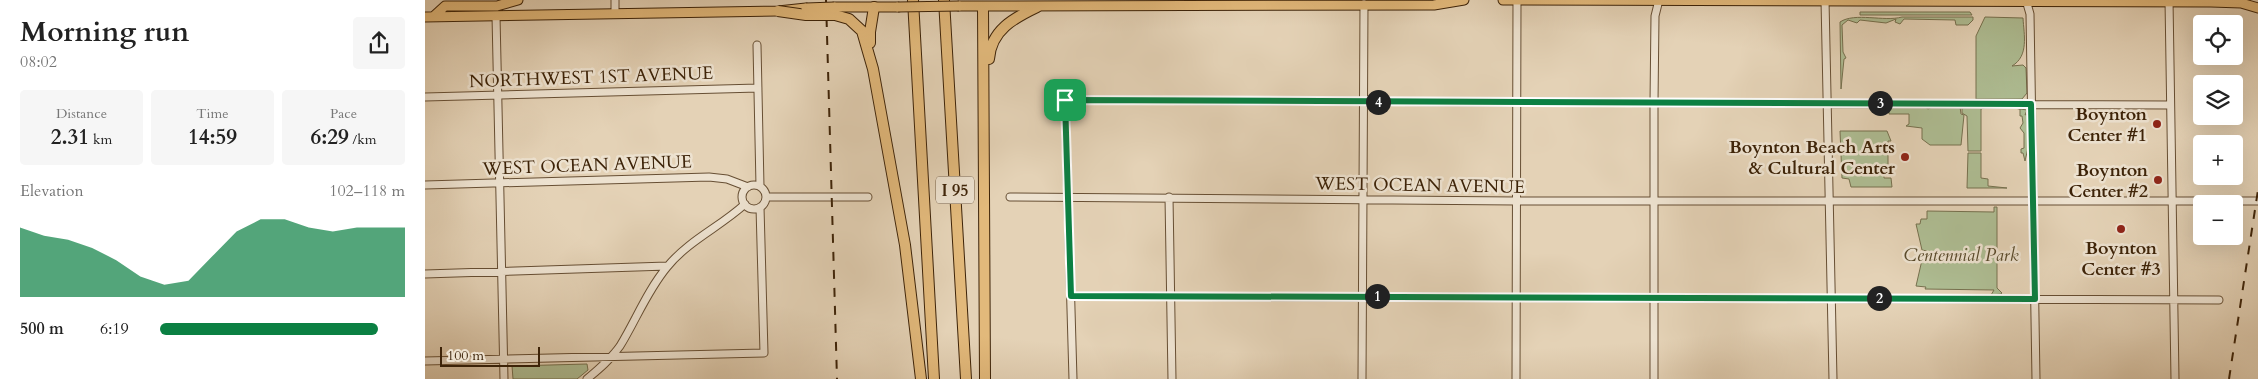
<!DOCTYPE html>
<meta charset="utf-8">
<style>
:root{--surface:#fff;--page:#f6f6f6;--text:#222;--muted:#767676;--accent:#0b8043}
body{margin:0;font-family:Cardo,serif;background:var(--page);color:var(--text);height:100vh;display:flex;flex-direction:column;font-size:19px;white-space:nowrap}
*{box-sizing:border-box;margin:0}
p{font-size:16px;color:var(--muted)}
.icon{flex:none;width:28px;height:28px;fill:none;stroke:currentColor;stroke-width:2;stroke-linecap:round;stroke-linejoin:round}
.map{position:relative;flex:1;overflow:hidden}
.sheet{display:flex;flex-direction:column;background:var(--surface);width:425px}
.sheet>*{flex:none}
.buttons{position:absolute;left:1768px;top:15px;display:grid;gap:10px}
.buttons a{display:grid;place-items:center;width:50px;height:50px;border-radius:5px;background:var(--surface);box-shadow:0 5px 20px #0002;font-size:25px}
.scale{position:absolute;left:15px;bottom:12px;width:100px;box-sizing:border-box;padding-left:5px;border:2px solid #3d2308;border-top:0;font-size:14px;line-height:18px;white-space:nowrap;color:#3d2308;-webkit-text-stroke:4px #ede2d0;paint-order:stroke}
.pin{position:absolute;display:grid;place-items:center;width:42px;height:42px;color:#fff;margin:-21px;border-radius:10px;box-shadow:0 2px 8px #0006}
.km{position:absolute;width:25px;height:25px;margin:-12px;border-radius:50%;background:#222;color:#fff;font-size:14px;line-height:25px;text-align:center}
.round{display:grid;place-items:center;flex:none;width:52px;height:52px;border-radius:5px;background:var(--page)}
.overview{display:flex;align-items:center;justify-content:space-between;height:85px;padding:0 20px}
h1{font-size:28px;font-weight:700;line-height:38px}
.metrics{display:grid;grid-template-columns:repeat(3,1fr);gap:8px;height:85px;padding:5px 20px}
.metrics div{display:grid;align-content:center;border-radius:5px;background:var(--page);text-align:center}
.metrics b{font-size:21px;font-weight:700}
.metrics small{font-size:14px;font-weight:400}
.metrics p{font-size:14px}
.chart{height:140px;padding:10px 20px}
.chart p{display:flex;justify-content:space-between}
.chart svg{width:100%;height:90px;margin-top:5px;fill:var(--accent);opacity:.7}
ul{padding:0 20px;list-style:none;font-size:16px}
li{display:grid;grid-template-columns:80px 60px 1fr;align-items:center;height:38px}
li i{height:12px;border-radius:6px;background:var(--accent)}
main{display:flex;flex:1;min-height:0}
.map>svg:first-child{display:block}
.green{fill:#aebd93;stroke:#76704e}
.lines{fill:none;stroke-linecap:round;stroke-linejoin:round}
.minor-casing{stroke:#674f34;stroke-width:9}
.major-casing{stroke:#3d2308;stroke-width:11}
.highway-casing{stroke:#3d2308;stroke-width:12}
.minor{stroke:#ede2d0;stroke-width:7}
.major{stroke:#e2b97b;stroke-width:9}
.highway{stroke:#e2b97b;stroke-width:10}
.rail{stroke:#3d2308;stroke-width:2;stroke-dasharray:9 9;stroke-linecap:butt}
.major-bridge-casing{stroke:#3d2308;stroke-width:11;stroke-linecap:butt}
.highway-bridge-casing{stroke:#3d2308;stroke-width:12;stroke-linecap:butt}
.major-bridge{stroke:#e2b97b;stroke-width:9}
.highway-bridge{stroke:#e2b97b;stroke-width:10}
.route-casing{stroke:#fff;stroke-width:10}
.route{stroke:#0b8043;stroke-width:6}
.poi-dot{fill:#8f2418;stroke:#ede2d0;stroke-width:2}
.labels{text-anchor:middle;stroke-width:5;stroke-linejoin:round;paint-order:stroke}
.shield{fill:#ede2d0;stroke:#725c44;stroke-width:1}
.shield-label{font-size:16px;font-weight:bold;fill:#3d2308}
.street-label{font-size:18px;fill:#3d2308;stroke:#ede2d0}
.poi-label{font-size:18px;font-weight:bold;fill:#3d2308;stroke:#ede2d0;text-anchor:end}
.park-label{font-size:18px;font-style:italic;fill:#594a2b;stroke:#ede2d0}
</style>
<main>
<section class="sheet">
<div class="overview"><div><h1>Morning run</h1><p>08:02</p></div><a class="round"><svg class="icon" aria-label="share" viewBox="0 0 24 24"><path d="M12 15V3M7 8l5-5 5 5M5 13v7h14v-7"/></svg></a></div>
<div class="metrics">
<div><p>Distance</p><b>2.31<small> km</small></b></div>
<div><p>Time</p><b>14:59</b></div>
<div><p>Pace</p><b>6:29<small> /km</small></b></div>
</div>
<div class="chart"><p><span>Elevation</span>102–118 m</p>
<svg viewBox="0 0 160 44" preserveAspectRatio="none"><path d="M0 44V10L10 14L20 16L30 20L40 26L50 34L60 38L70 36L80 24L90 12L100 6L110 6L120 10L130 12L140 10L150 10L160 10V44z"/></svg>
</div>
<ul>
<li><b>500 m</b>6:19<i style="width:89%"></i></li>
</ul>
</section>
<div class="map">
<svg width="1833" height="379" viewBox="0 0 1833 379">
<rect width="100%" height="100%" fill="#e4d2b6"/>
<filter id="stains"><feTurbulence type="fractalNoise" baseFrequency=".004" numOctaves="4"/><feColorMatrix values="0 0 0 0 .2 0 0 0 0 .09 0 0 0 0 .02 0 0 0 .5 -.17"/></filter>
<radialGradient id="worn" r=".72"><stop offset=".6" stop-color="#630" stop-opacity="0"/><stop offset="1" stop-color="#630" stop-opacity=".3"/></radialGradient>
<!-- green -->
<path class="green" d="M1435 12H1545L1547 15H1435Z
M1477 17H1548V20L1543 25H1531L1530 20 1479 19 1475 24 1470 22 1471 19 1461 23 1435 20 1432 23 1423 20 1417 25 1418 52 1421 58 1419 59 1416 89 1415 22C1430 12 1459 22 1477 17Z
M1560 17 1598 18C1599 35 1604 56 1587 66L1598 65 1601 68 1602 93 1597 99H1551V36Z
M1464 107H1500L1503 109 1507 107H1535L1536 114 1539 115 1536 145H1505L1497 139V128L1481 126 1484 124V114H1464Z
M1537 107H1562L1556 109V151H1543L1542 116 1537 113Z
M1589 108 1602 110 1600 115 1602 114 1603 148 1600 161 1598 153H1596V149L1599 148V133L1595 128 1598 123 1597 116H1595V109Z
M1415 131H1462L1466 141H1463V168H1459V178H1466L1467 187H1426L1424 179 1417 178Z
M1543 153H1556V178L1563 179V186L1582 188H1542Z
M1569 207H1572V288L1577 293 1576 294 1566 295 1569 290 1500 289 1501 287 1491 286 1497 260H1502V251L1497 250 1491 224H1495L1496 219H1502V211L1569 212Z
M162 364 163 370 152 379H88L87 366Z"/>
<g class="lines">
<!-- minor casing -->
<g class="minor-casing">
<path id="minor" d="M190 0V13
M1400 0 1408 379
M1601 0 1605 14 1611 379
M1744 0 1750 379
M71 16 79 379
M332 45 335 186
M0 97 333 88
M0 185 284 177 302 179 323 187
M317 197a12 12 0 1 1 24 0a12 12 0 1 1-24 0Z
M341 197H443
M585 197 1091 201H1833
M744 197 747 379
M0 274 242 266
M646 296 1794 300
M0 361 339 353 335 207
M162 379C174 369 186 359 195 346 211 320 222 291 242 267 264 240 295 227 320 204
M648 379 640 100 1745 105
M937 379 939 4
M1091 379 1092 0
M1229 379V102L1230 16 1234 0"/>
</g>
<!-- major casing -->
<g class="major-casing">
<path id="major" d="M1078 0 1786 2 1816 3 1833 8
M534 6 1009 5 1039 0
M409 7H473
M0 17 353 11 381 8
M8 17 20 6H72L93 0"/>
</g>
<!-- highway casing -->
<g class="highway-casing">
<path id="highway" d="M488 0 509 379
M519 0 541 379
M558 7 560 379
M410 15 424 19 437 31 448 69 480 245 496 379
M445 43V32L449 7
M564 59C566 30 589 18 612 7"/>
</g>
<!-- minor -->
<use href="#minor" class="minor"/>
<!-- major -->
<use href="#major" class="major"/>
<!-- highway -->
<use href="#highway" class="highway"/>
<!-- rail -->
<path class="rail" d="M401 0 412 379
M1804 379 1833 190"/>
<!-- major-bridge casing -->
<g class="major-bridge-casing">
<path id="major-bridge" d="M473 7 534 6
M381 8 409 7"/>
</g>
<!-- highway-bridge casing -->
<g class="highway-bridge-casing">
<path id="highway-bridge" d="M353 11 381 15H410"/>
</g>
<!-- major-bridge -->
<use href="#major-bridge" class="major-bridge"/>
<!-- highway-bridge -->
<use href="#highway-bridge" class="highway-bridge"/>
</g>
<g class="lines">
<!-- route casing -->
<g class="route-casing">
<path id="route" d="M640 100 1606 104 1610 299 646 296Z"/>
</g>
<!-- route -->
<use href="#route" class="route"/>
</g>
<!-- markers -->
<g class="poi-dot">
<circle cx="1732" cy="124" r="5"/>
<circle cx="1480" cy="157" r="5"/>
<circle cx="1733" cy="180" r="5"/>
<circle cx="1696" cy="229" r="5"/>
</g>
<g class="labels">
<!-- shield labels -->
<rect class="shield" x="511" y="176.5" width="38" height="27" rx="4"/>
<g class="shield-label">
<text x="530" y="196">I 95</text>
</g>
<!-- street labels -->
<g class="street-label">
<text transform="translate(166 77) rotate(-2)" y="6">NORTHWEST 1ST AVENUE</text>
<text transform="translate(162 165) rotate(-2)" y="6">WEST OCEAN AVENUE</text>
<text transform="translate(995 185) rotate(1)" y="6">WEST OCEAN AVENUE</text>
</g>
<!-- poi labels -->
<g class="poi-label">
<text x="1722" y="120">Boynton<tspan x="1722" dy="21">Center #1</tspan></text>
<text x="1470" y="153">Boynton Beach Arts<tspan x="1470" dy="21">&amp; Cultural Center</tspan></text>
<text x="1723" y="176">Boynton<tspan x="1723" dy="21">Center #2</tspan></text>
<text x="1696" y="254" text-anchor="middle">Boynton<tspan x="1696" dy="21">Center #3</tspan></text>
</g>
<!-- park labels -->
<g class="park-label">
<text x="1536" y="261">Centennial Park</text>
</g>
</g>
<rect width="100%" height="100%" filter="url(#stains)"/>
<rect width="100%" height="100%" fill="url(#worn)"/>
</svg>
<div class="buttons">
<a><svg class="icon" aria-label="locate" viewBox="0 0 24 24"><circle cx="12" cy="12" r="6"/><path d="M12 2v4M12 18v4M2 12h4M18 12h4"/></svg></a>
<a><svg class="icon" aria-label="layers" viewBox="0 0 24 24"><path d="M12 4l9 5-9 5-9-5zM3 14l9 5 9-5"/></svg></a>
<a>+</a>
<a>−</a>
</div>
<div class="scale">100 m</div>
<div class="pin" style="left:640px;top:100px;background:#1e9e55"><svg class="icon" aria-label="arrive" viewBox="0 0 24 24"><path d="M6 21V4h12l-3 4 3 4H6"/></svg></div>
<b class="km" style="left:952px;top:296px">1</b>
<b class="km" style="left:1454px;top:298px">2</b>
<b class="km" style="left:1455px;top:103px">3</b>
<b class="km" style="left:953px;top:102px">4</b>
</div>
</main>
